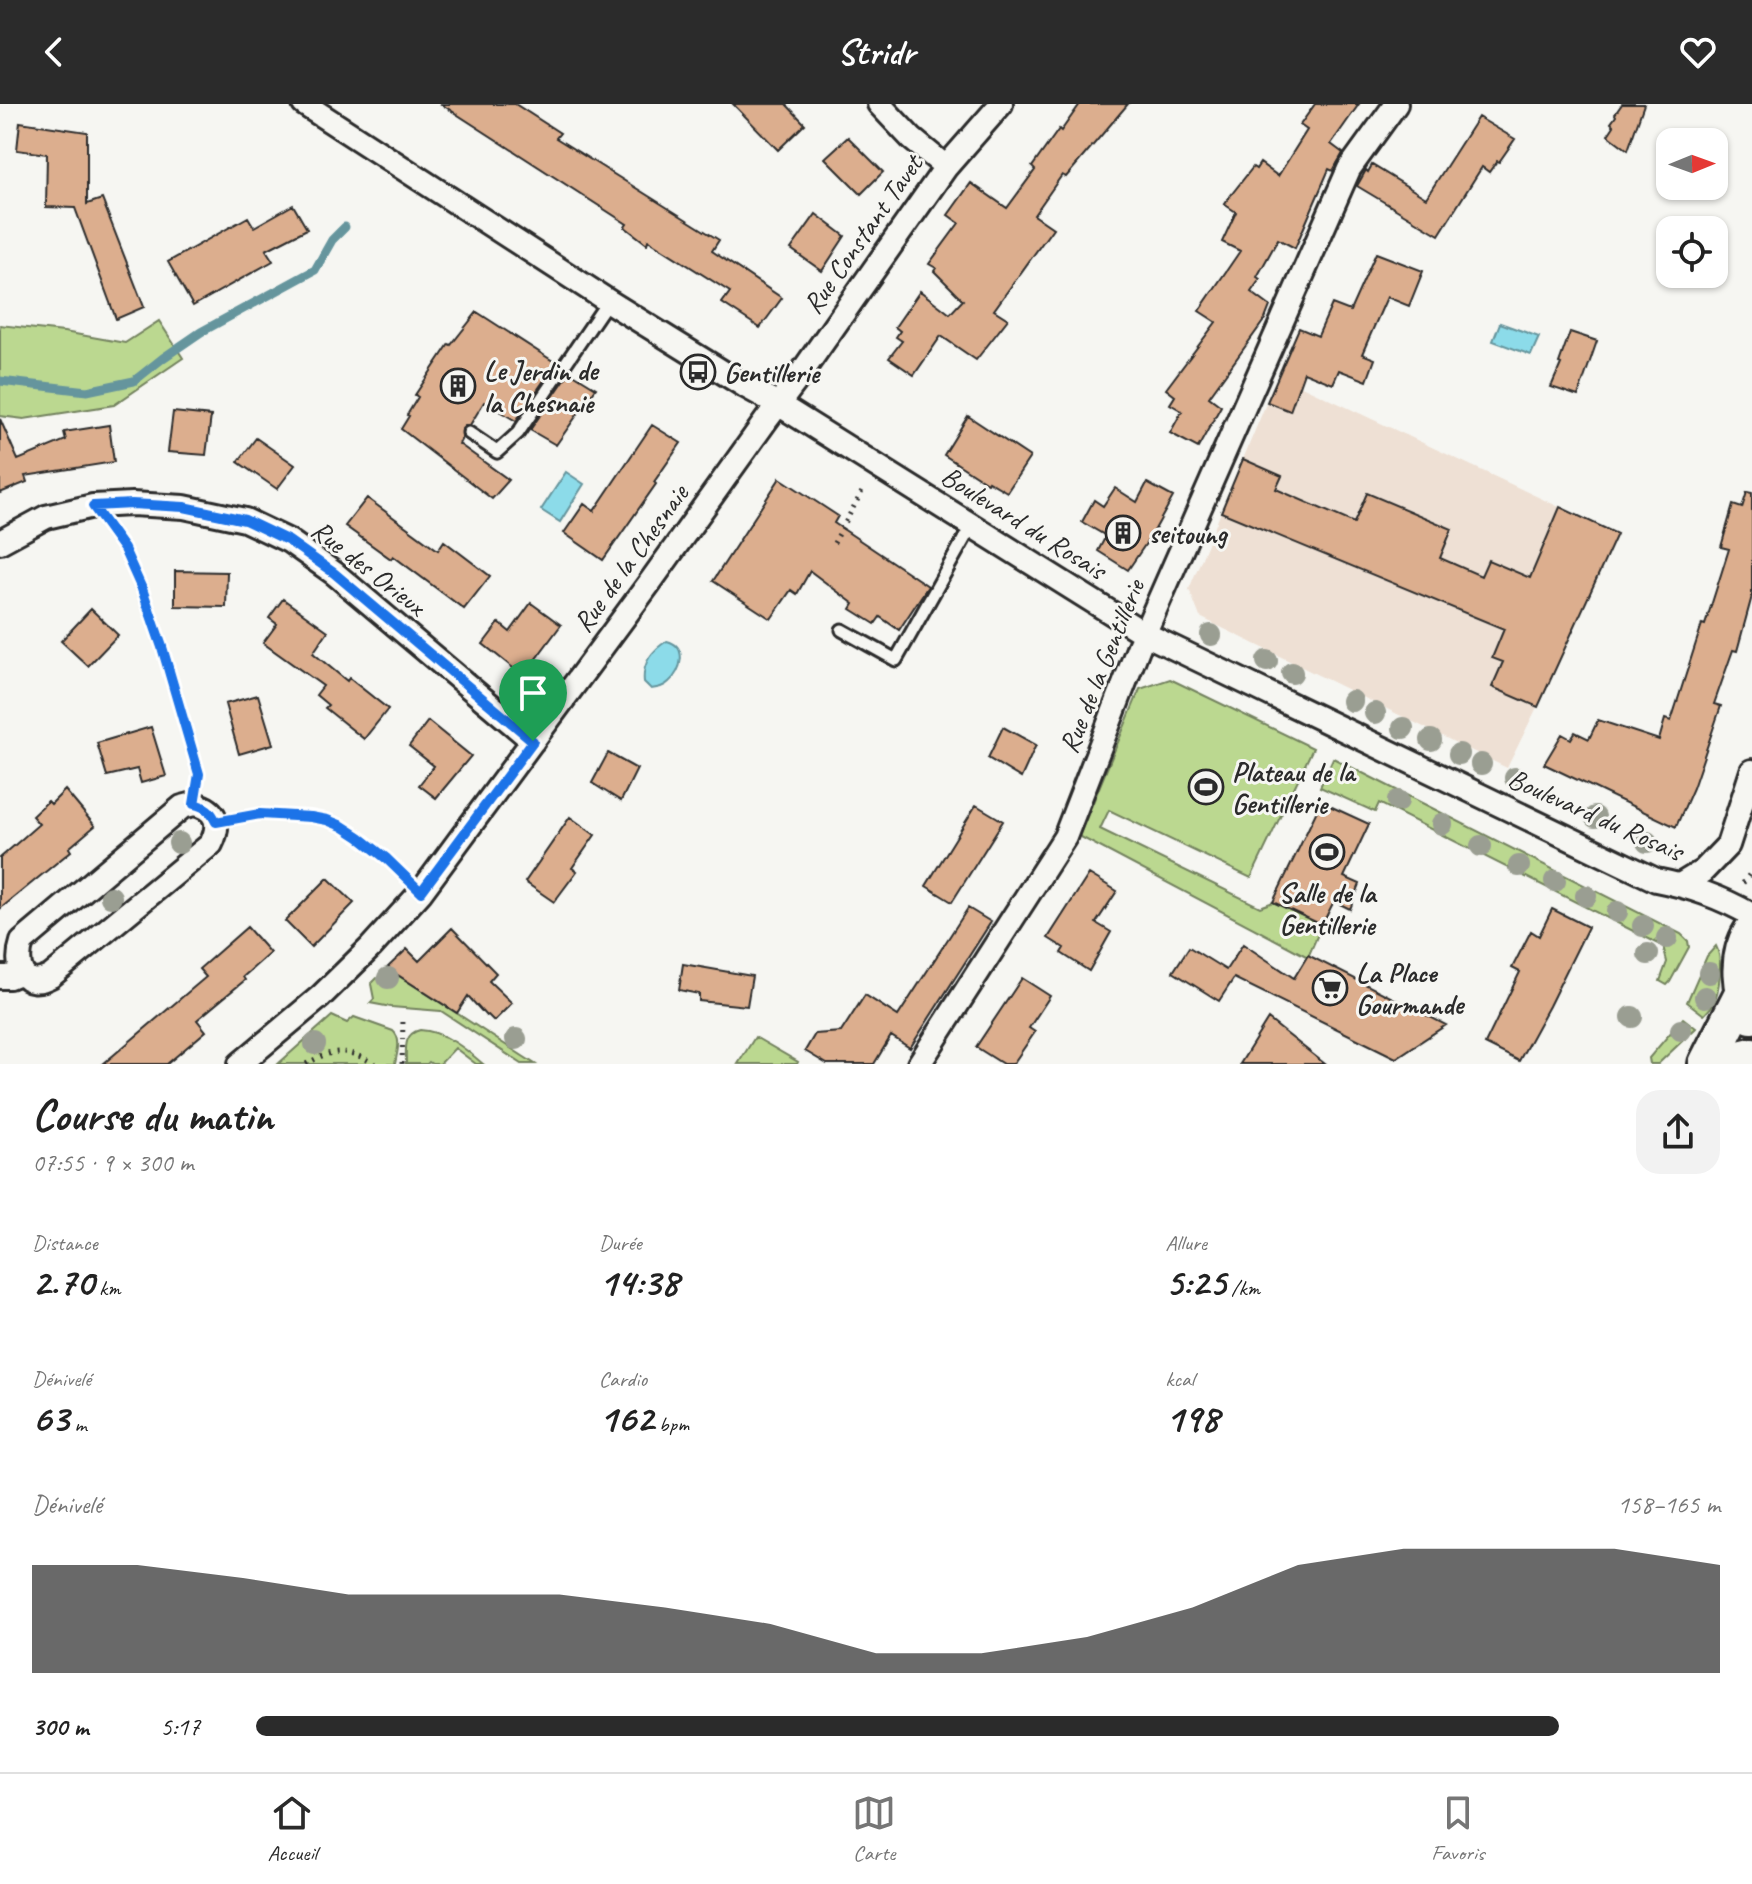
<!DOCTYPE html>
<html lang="fr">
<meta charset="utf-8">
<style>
:root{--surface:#fff;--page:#f2f2f2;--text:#222;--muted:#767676;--line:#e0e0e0;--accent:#2b2b2b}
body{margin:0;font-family:Caveat,sans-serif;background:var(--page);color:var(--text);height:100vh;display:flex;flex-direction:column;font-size:30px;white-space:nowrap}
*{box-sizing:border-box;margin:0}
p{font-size:26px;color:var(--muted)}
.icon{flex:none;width:44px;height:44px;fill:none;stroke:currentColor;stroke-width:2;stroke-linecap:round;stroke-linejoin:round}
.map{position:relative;height:960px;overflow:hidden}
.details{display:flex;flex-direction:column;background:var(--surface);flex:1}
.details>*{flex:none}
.needle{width:52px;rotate:89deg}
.buttons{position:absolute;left:1656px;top:24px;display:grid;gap:16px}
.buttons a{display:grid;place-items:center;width:72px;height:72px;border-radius:16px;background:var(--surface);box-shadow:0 2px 6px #0004;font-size:40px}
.pin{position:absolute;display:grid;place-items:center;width:68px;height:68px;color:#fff;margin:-82px -34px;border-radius:50% 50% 50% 0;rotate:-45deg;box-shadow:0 0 8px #0007}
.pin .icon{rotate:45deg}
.round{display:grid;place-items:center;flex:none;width:84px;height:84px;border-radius:24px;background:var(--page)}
.summary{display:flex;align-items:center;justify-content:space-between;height:136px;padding:0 32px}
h1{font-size:44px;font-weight:700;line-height:60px}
.stats{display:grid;grid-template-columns:repeat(3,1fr);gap:12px;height:136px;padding:8px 32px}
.stats div{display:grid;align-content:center}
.stats b{font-size:40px;font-weight:700}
.stats small{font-size:22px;font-weight:400}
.stats p{font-size:22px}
.chart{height:224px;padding:16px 32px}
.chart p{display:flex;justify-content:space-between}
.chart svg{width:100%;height:144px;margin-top:8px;fill:var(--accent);opacity:.7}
ul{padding:0 32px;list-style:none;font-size:26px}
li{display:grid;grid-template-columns:128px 96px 1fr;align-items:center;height:60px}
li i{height:20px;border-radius:10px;background:var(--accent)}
header{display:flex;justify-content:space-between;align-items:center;height:104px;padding:0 32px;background:var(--accent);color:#fff;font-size:36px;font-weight:700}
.dock{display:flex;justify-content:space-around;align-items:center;height:112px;border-top:2px solid var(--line);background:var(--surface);font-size:22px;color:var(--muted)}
.dock a{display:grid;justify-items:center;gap:4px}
.dock .current{color:var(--accent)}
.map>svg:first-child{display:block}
.built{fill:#eee0d4}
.green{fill:#bbd890;stroke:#73825e;stroke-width:2}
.water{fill:#8cdbe9;stroke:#65959d;stroke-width:2}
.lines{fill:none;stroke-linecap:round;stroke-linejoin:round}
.stream{stroke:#65959d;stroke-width:9}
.building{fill:#dcae8e;stroke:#2b2b2b;stroke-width:2}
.lane-casing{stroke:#2b2b2b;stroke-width:17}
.street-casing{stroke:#2b2b2b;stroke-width:28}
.primary-casing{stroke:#2b2b2b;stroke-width:42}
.path{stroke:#2b2b2b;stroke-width:5;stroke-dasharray:2 6;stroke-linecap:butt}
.lane{stroke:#f6f6f2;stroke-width:11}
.street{stroke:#f6f6f2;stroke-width:22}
.primary{stroke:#f6f6f2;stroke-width:36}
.tree{fill:#9a9e92}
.route-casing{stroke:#fff;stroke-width:16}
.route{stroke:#1a73e8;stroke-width:10}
.labels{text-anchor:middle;stroke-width:6;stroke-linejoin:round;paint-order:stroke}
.street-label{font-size:28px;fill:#2b2b2b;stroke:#f6f6f2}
.poi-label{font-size:28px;font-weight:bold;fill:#2b2b2b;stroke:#f6f6f2;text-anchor:start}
</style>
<header><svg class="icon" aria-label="back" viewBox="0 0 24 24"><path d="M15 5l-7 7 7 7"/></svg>Stridr<svg class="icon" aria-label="heart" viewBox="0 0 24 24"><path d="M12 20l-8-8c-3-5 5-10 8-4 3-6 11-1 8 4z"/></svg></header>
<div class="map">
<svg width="1752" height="960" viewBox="0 0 1752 960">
<rect width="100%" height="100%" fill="#f6f6f2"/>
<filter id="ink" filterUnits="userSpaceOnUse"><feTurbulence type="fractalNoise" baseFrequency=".0125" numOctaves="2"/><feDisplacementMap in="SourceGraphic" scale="16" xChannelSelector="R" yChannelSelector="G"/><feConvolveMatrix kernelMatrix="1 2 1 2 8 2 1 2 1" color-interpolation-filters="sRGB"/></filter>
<g filter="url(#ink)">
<!-- built -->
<path class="built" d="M1278 271 1617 430 1540 597 1507 664 1200 513 1189 485Z"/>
<!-- green -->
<path class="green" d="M159 217 183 254 114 301 24 315 0 312V221L64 228 125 239Z
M1170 575 1313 644 1251 774 1109 706 1100 725 1260 803 1273 798 1322 821 1308 853 1079 732 1140 585Z
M1333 654 1681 830 1688 837 1689 843 1670 878 1667 881 1660 877 1667 858 1663 842 1379 699 1375 708 1320 683Z
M1716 842C1723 855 1720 887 1713 900 1711 904 1707 908 1704 911L1687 898 1707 852Z
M387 864 535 960H522L441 907 391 903 370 899 374 895 371 880Z
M332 912 347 919 354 913 393 927C402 935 397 949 395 960H278Z
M1683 914 1696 924 1658 960H1650L1649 954Z
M420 926C444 927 466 945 483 960H476L455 944 440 960H432L429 958 427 960H406C406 945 403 930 420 926Z
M755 933 798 958 797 960H738Z"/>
<!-- water -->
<path class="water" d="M1500 219 1539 233 1531 251 1493 237Z
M566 368 584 380 560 418 541 406Z
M667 537C688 542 682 567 669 578 664 583 658 584 651 585L644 578C642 560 652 546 667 537Z"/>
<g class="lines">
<!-- stream -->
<path class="stream" d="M0 277 87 287 134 277 163 254 201 228 315 166 332 136 345 123"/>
</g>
<!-- building -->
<path class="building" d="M441 0H515L560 29 556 34 719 136 712 147 782 194 760 224 722 199 730 188 648 136 647 140 625 123 627 120Z
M733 0H786L805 20 778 46Z
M1080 0H1128L1066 73 1062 71 1034 111 1053 124 994 206 1008 215 976 256 941 232 914 271 889 254 902 237 896 233 900 227 895 223 920 187 950 210 963 196 934 167 936 164 929 160 959 119 948 111 971 79 1007 104 1035 66 1032 63 1059 25 1061 27Z
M1315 0H1359L1331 40 1343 49 1333 67 1329 65 1295 144 1278 135 1257 173 1260 175 1251 188 1270 202 1265 215 1209 293 1221 302 1198 344 1170 329 1182 307 1170 300 1175 292 1166 285 1216 218 1199 207 1240 147 1222 138 1236 108 1224 100 1253 63 1256 65 1260 59 1278 72 1307 26 1300 21Z
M1622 0H1644L1628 46 1608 31 1614 22 1611 19 1616 12 1615 10Z
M1478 13 1515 35 1499 58 1497 57 1489 68 1482 63 1439 131 1357 82 1366 66 1368 68 1372 61 1426 94Z
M20 18 87 28V100L102 95 144 203 116 215 75 104 46 103 47 50 17 46Z
M848 33 883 68 861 90 825 54Z
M293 101 307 125 266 146 273 157 193 202 168 158 248 113 254 123Z
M816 110 845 132 822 167 791 145Z
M1376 149 1423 167 1409 202 1387 193 1362 250 1375 255 1367 277 1339 266 1333 280 1304 268 1290 307 1267 298 1299 224 1318 232 1332 200 1350 207Z
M477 208 556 259 516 317 484 298 470 321 465 322 462 325V334L459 340 509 376 492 395 401 325 409 312 407 311 418 293 415 291 449 240 451 241Z
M1570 228 1597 237 1578 292 1551 283 1561 260 1559 259Z
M570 268 596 284 556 341 530 326Z
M173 308 211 312 206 351 168 348Z
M968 312 1030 353 1007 388 988 377 987 379 944 351Z
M0 315 18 356 66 336 64 328 109 321 114 358 25 372 27 378 0 389Z
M652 321 681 339 654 378 656 380 603 456 564 429 584 400 594 407Z
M256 334 295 361 277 385 238 358Z
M1243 355 1282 372 1276 385 1354 419 1367 389 1452 425 1440 454 1481 472 1488 456 1530 474 1560 403 1617 430 1538 603 1492 583 1503 558 1492 554 1504 525 1221 408Z
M780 374 838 412 834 419 928 482 899 526 880 513 875 520 851 505 854 500 810 467 797 490 791 486 771 515 713 477Z
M1147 379 1173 393 1153 429 1128 466 1098 447 1106 432 1082 418 1094 396 1103 402 1115 384 1137 398Z
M1747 388 1752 389V492L1737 547 1733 546 1714 600 1721 602 1693 684 1676 723 1544 660 1562 630 1571 635 1575 628 1589 635 1598 616 1659 636 1665 615 1671 617 1702 520 1705 521 1729 445 1721 443 1733 401 1742 404Z
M367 394 438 446 444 437 490 472 464 505 393 452 391 455 345 422Z
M175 467 227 468 226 503 175 502Z
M283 495 328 527 313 549 347 577 349 574 388 605 364 635 325 604 328 601 316 591 323 582 263 539 277 520 269 514Z
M531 499 561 521 523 572 483 540 499 519 510 528Z
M91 505 118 531 88 562 61 537Z
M258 591 273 640 239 650 225 600Z
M428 617 471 652 436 694 419 681 434 662 409 642Z
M151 623 166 672 141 679 137 665 107 672 97 639Z
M1003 623 1036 641 1021 674 988 654Z
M608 649 637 665 621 697 592 679Z
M65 686 95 722 69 744 71 747 0 805V754L39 720 32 712 48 697 51 700Z
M1321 698 1369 720 1344 773 1360 780 1350 805 1334 797 1322 821 1273 798Z
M976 701 1003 717 952 798 926 782Z
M570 713 595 731 572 764 577 767 554 798 525 778Z
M1089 770 1117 787 1096 819 1111 828 1089 867 1061 849 1064 844 1048 834Z
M328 774 354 799 311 843 285 817Z
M968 804 991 818 910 944 891 932 874 960H827L805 947 815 930 841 928 865 891 898 912Z
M1552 805 1588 823 1549 902 1519 957 1485 940 1520 868 1512 864 1531 827 1539 832Z
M247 823 270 849 243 873 245 876 197 916 206 927 167 960H103L206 873 199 865Z
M452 824 496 869 489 877 512 899 494 917 488 911 486 912 468 892 457 909 387 864 407 845 419 857Z
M1243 840 1294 874 1308 851 1446 921 1396 954 1234 874 1219 897 1173 868 1189 843 1226 866Z
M683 860 752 872 747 902 699 897V890L679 886Z
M1022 874 1050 892 1029 924 1035 928 1013 960H1003L976 943Z
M1268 915 1325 960H1240Z"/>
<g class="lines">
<!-- lane casing -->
<g class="lane-casing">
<path id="lane" d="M469 329 497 348 518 329 608 197
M842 526 896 556 972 421"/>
</g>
<!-- street casing -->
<g class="street-casing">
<path id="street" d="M304 0 608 197 745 282 778 300 1145 530 1656 776C1692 783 1720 793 1752 811
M879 0 912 35 946 63
M0 438 46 413 93 402 132 400 184 403 245 416 289 437 334 469 533 637
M194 700C217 705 221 720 211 740L51 872C23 887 14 862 22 838L182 703Z
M1680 781 1703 767 1728 741 1752 667
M0 873H9L21 868
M240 960 320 893 371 843 421 788 648 481 767 315 795 278 946 63 1001 0
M919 960 1065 733 1139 542 1349 65 1396 0"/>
</g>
<!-- primary casing -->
<g class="primary-casing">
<path id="primary" d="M1752 828C1736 854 1740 885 1752 911
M1707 960 1743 889
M1719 960 1752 952"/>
</g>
<!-- path -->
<path class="path" d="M110 426C131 455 143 487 155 521 172 570 185 621 199 670L198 679
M834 439 864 384
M237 714C267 708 316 707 344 722 366 735 385 754 403 771
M1743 779 1752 767
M306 960C335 944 346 944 375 960
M402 960 403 915"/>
<!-- lane -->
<use href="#lane" class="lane"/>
<!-- street -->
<use href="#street" class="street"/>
<!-- primary -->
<use href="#primary" class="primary"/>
</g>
<!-- trees -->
<g class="tree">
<circle cx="1211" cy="531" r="11"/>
<circle cx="1267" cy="557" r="11"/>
<circle cx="1292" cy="569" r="11"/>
<circle cx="1352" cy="597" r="11"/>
<circle cx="1375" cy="609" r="11"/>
<circle cx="1403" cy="624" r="11"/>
<circle cx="1431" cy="636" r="11"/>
<circle cx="1459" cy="650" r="11"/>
<circle cx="1481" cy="660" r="11"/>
<circle cx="1515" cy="674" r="11"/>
<circle cx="1398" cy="697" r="11"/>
<circle cx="1595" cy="713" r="11"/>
<circle cx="1442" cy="720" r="11"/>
<circle cx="1647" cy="738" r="11"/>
<circle cx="179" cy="739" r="11"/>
<circle cx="1481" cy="742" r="11"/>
<circle cx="1519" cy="762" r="11"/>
<circle cx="1555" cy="777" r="11"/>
<circle cx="1586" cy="792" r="11"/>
<circle cx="111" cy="793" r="11"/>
<circle cx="1617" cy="808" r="11"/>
<circle cx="1643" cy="822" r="11"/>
<circle cx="1667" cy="834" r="11"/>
<circle cx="1648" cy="850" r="11"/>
<circle cx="1709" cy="869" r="11"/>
<circle cx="388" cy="874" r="11"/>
<circle cx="1705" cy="893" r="11"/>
<circle cx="1632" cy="913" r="11"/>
<circle cx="1681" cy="926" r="11"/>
<circle cx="516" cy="935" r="11"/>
<circle cx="315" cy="940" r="11"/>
</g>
</g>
<g class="lines" filter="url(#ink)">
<!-- route casing -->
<g class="route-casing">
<path id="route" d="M132 400 184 403 245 416 289 437 334 469 533 637 421 788 387 755 359 733 342 722 327 716 311 713 260 710 216 718C211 707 206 703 194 700L199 670 162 543 142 485 124 445 93 402Z"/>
</g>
<!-- route -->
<use href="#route" class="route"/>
</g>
<!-- icons -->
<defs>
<g id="bus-ring" transform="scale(1.8)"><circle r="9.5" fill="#f6f6f2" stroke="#2b2b2b" stroke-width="1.5"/><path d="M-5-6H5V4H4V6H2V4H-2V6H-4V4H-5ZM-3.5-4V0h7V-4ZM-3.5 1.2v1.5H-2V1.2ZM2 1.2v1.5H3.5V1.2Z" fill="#2b2b2b"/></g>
<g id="building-ring" transform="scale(1.8)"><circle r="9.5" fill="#f6f6f2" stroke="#2b2b2b" stroke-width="1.5"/><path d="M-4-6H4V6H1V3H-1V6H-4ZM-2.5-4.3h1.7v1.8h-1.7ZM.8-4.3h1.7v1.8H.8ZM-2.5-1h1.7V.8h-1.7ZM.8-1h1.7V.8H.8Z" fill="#2b2b2b"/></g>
<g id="stadium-ring" transform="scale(1.8)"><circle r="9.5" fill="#f6f6f2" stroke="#2b2b2b" stroke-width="1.5"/><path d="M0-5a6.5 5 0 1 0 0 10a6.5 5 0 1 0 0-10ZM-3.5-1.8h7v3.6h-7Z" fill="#2b2b2b"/></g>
<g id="supermarket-ring" transform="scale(1.8)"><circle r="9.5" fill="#f6f6f2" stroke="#2b2b2b" stroke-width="1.5"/><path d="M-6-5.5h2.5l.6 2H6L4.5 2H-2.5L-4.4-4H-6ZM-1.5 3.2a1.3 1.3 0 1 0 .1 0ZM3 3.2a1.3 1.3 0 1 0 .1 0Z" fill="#2b2b2b"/></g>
</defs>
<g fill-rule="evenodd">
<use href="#bus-ring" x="698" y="268"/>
<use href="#building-ring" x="458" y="282"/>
<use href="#building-ring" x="1123" y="429"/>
<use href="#stadium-ring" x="1206" y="683"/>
<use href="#stadium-ring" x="1327" y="748"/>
<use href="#supermarket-ring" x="1330" y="884"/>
</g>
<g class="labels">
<!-- street labels -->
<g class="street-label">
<text transform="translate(862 130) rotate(-55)" y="10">Rue Constant Tavet</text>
<text transform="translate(1024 418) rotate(32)" y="10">Boulevard du Rosais</text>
<text transform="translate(630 454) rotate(-54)" y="10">Rue de la Chesnaie</text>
<text transform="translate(369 463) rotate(38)" y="10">Rue des Orieux</text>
<text transform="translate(1101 562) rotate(-68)" y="10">Rue de la Gentillerie</text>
<text transform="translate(1596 710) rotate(24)" y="10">Boulevard du Rosais</text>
</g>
<!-- poi labels -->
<g class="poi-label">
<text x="484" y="276">Le Jerdin de<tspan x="484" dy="32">la Chesnaie</tspan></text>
<text x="724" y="278">Gentillerie</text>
<text x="1149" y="439">seitoung</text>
<text x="1232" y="677">Plateau de la<tspan x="1232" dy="32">Gentillerie</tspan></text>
<text x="1327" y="798" text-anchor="middle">Salle de la<tspan x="1327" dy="32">Gentillerie</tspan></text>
<text x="1356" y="878">La Place<tspan x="1356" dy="32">Gourmande</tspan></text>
</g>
</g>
</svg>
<div class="buttons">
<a><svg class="needle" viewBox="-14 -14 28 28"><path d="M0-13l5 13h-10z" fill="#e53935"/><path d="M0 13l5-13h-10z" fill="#767676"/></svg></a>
<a><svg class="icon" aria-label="locate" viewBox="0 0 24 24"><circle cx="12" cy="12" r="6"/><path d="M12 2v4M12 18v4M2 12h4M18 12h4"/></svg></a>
</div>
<div class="pin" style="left:533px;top:637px;background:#1e9e55"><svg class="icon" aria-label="arrive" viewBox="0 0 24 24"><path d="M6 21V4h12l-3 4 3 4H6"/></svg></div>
</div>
<section class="details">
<div class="summary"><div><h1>Course du matin</h1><p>07:55 · 9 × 300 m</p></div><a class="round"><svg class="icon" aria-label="share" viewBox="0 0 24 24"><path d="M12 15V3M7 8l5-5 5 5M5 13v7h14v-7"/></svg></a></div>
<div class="stats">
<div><p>Distance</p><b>2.70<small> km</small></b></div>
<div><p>Durée</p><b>14:38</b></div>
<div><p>Allure</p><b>5:25<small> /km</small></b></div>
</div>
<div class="stats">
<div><p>Dénivelé</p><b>63<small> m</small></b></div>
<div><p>Cardio</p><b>162<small> bpm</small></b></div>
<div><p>kcal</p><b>198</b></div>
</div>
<div class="chart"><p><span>Dénivelé</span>158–165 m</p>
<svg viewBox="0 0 160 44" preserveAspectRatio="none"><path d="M0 44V11L10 11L20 15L30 20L40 20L50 20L60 24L70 29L80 38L90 38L100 33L110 24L120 11L130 6L140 6L150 6L160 11V44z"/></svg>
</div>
<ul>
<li><b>300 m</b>5:17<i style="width:89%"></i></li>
</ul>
</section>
<nav class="dock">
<a class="current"><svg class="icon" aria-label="home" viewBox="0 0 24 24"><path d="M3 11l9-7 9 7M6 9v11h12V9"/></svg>Accueil</a>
<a><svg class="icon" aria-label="map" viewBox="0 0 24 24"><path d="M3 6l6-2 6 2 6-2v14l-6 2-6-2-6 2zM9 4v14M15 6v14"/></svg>Carte</a>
<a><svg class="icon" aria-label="saved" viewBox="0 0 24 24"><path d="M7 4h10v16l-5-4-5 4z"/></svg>Favoris</a>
</nav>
